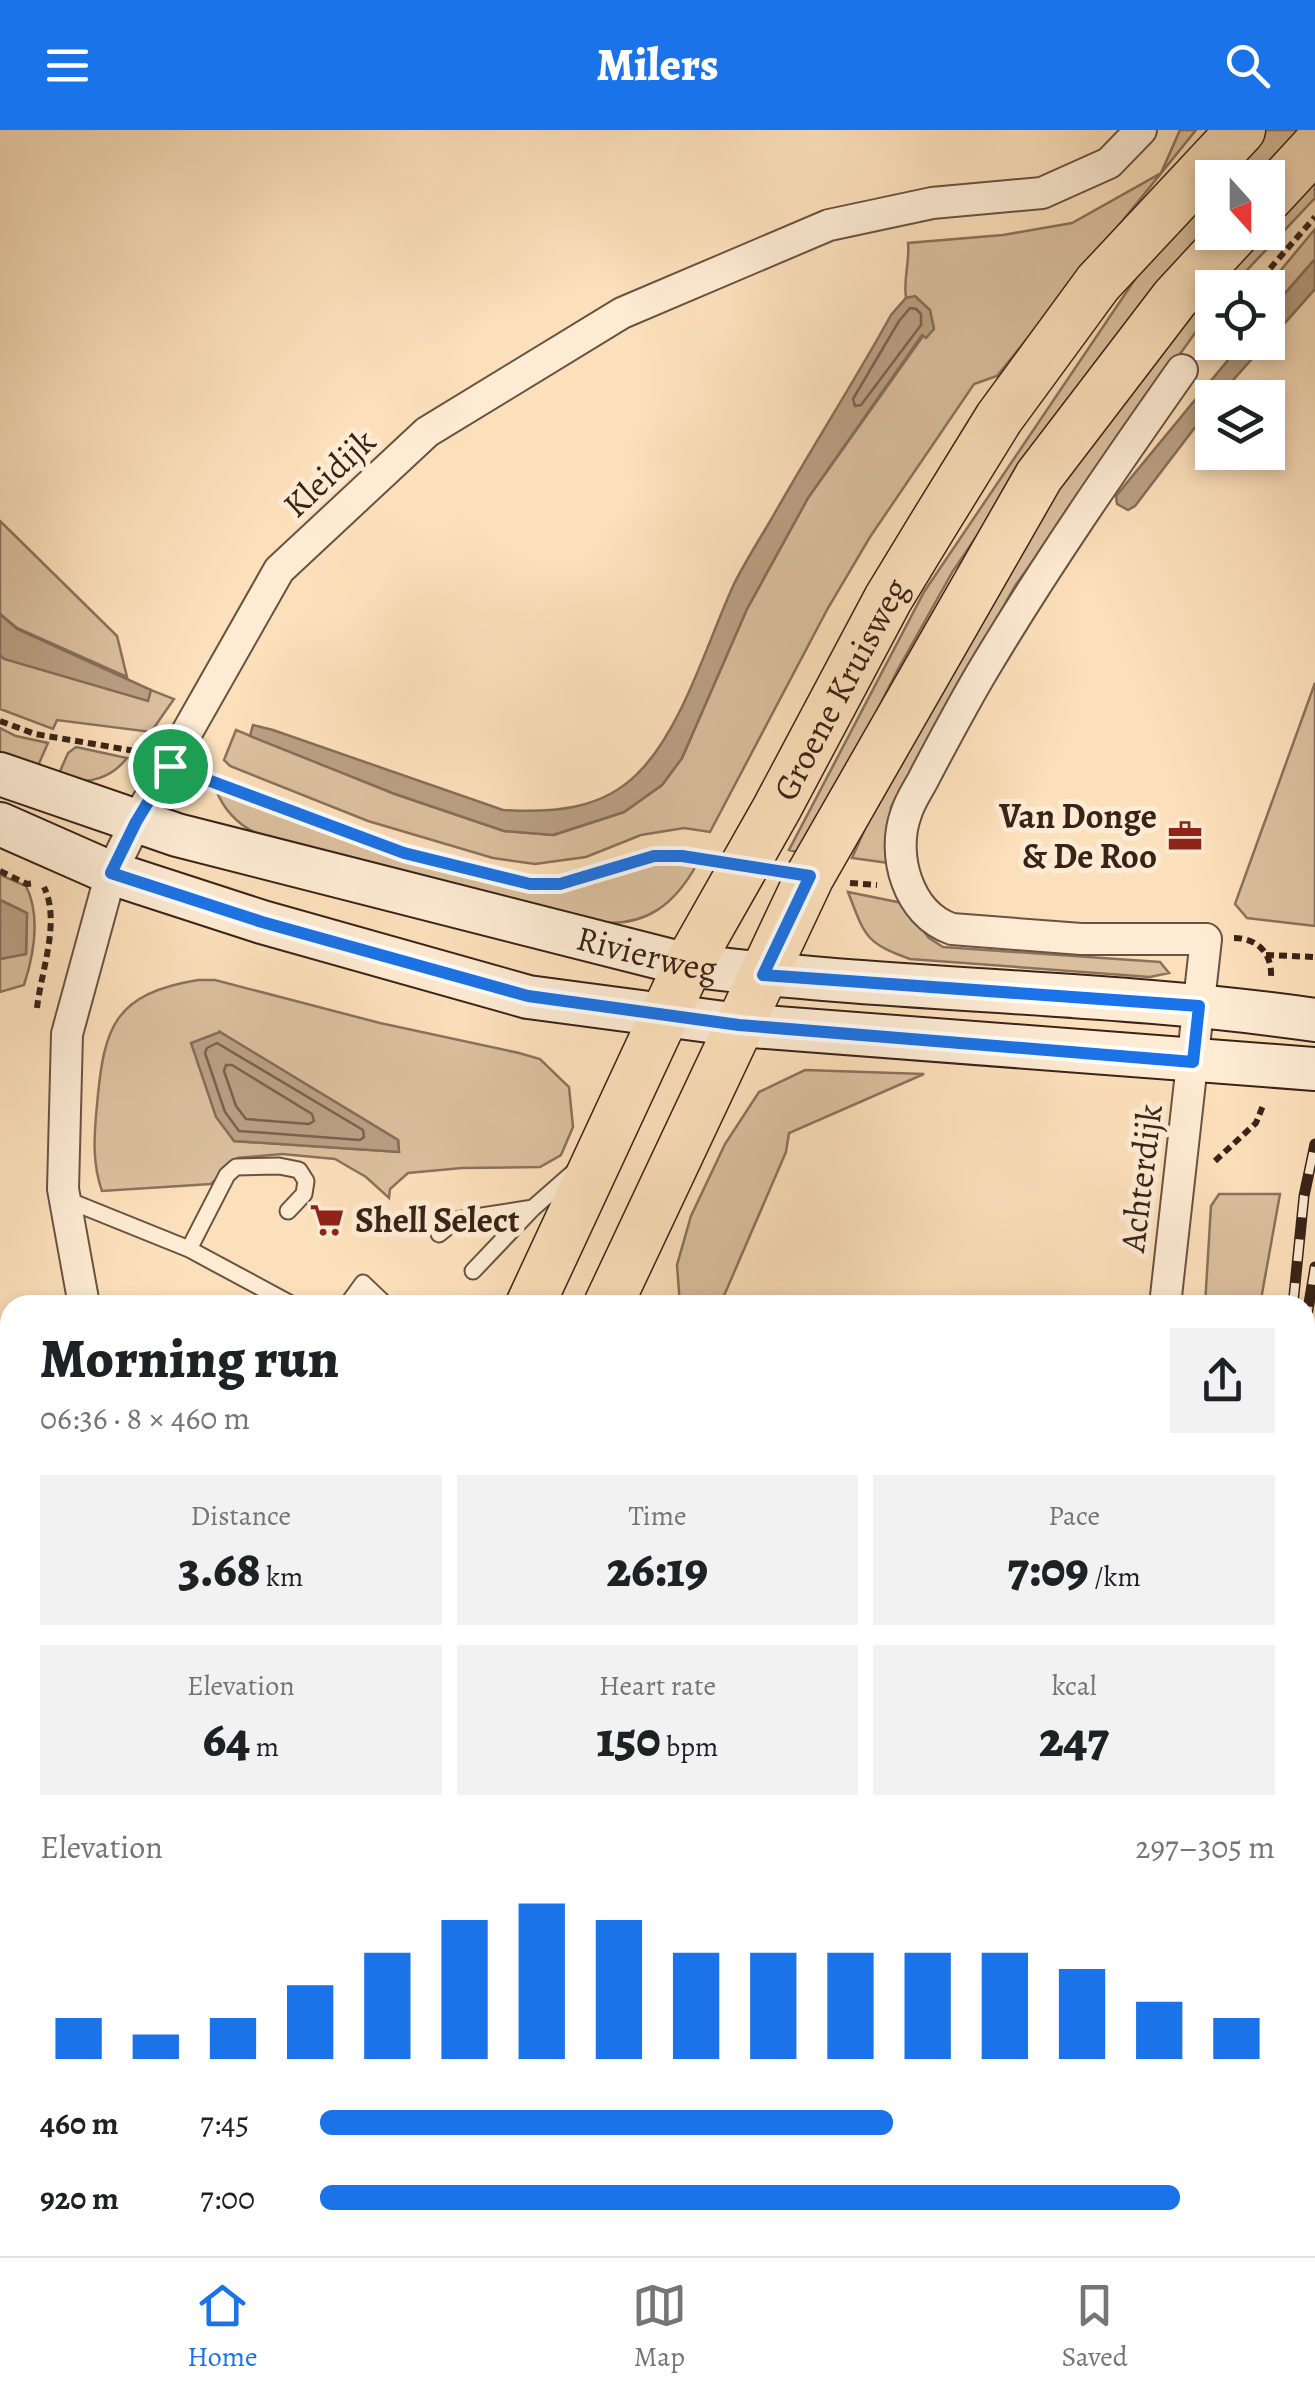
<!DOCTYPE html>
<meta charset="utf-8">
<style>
:root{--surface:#fff;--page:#f2f2f2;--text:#202124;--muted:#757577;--line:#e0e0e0;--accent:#1a73e8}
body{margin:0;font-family:Alegreya,serif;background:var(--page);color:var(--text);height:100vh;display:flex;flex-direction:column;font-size:38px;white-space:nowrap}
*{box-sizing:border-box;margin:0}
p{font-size:32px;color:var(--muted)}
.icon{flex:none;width:55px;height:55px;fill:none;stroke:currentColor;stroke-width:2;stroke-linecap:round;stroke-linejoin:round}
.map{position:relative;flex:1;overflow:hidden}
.panel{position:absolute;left:0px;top:1165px;width:1315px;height:962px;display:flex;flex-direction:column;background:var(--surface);border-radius:30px 30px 0 0;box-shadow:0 5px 15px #0003}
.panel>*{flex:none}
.needle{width:65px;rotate:159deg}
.fabs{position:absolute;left:1195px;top:30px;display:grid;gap:20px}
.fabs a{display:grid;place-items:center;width:90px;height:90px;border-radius:0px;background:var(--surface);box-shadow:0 5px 15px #0003;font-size:50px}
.pin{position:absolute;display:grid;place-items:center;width:85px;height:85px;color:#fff;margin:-42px;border:5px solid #fff;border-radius:50%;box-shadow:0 2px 10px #0007}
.round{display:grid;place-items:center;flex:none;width:105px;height:105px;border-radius:0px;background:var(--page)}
.head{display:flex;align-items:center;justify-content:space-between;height:170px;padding:0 40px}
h1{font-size:55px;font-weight:800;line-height:75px}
.figures{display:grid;grid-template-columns:repeat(3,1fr);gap:15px;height:170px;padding:10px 40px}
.figures div{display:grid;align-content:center;border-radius:0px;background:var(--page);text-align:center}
.figures b{font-size:50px;font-weight:800}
.figures small{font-size:28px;font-weight:400}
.figures p{font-size:28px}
.chart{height:280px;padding:20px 40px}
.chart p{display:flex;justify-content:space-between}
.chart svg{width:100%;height:180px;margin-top:10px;stroke:var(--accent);stroke-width:6}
ul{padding:0 40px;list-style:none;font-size:32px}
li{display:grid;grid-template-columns:160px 120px 1fr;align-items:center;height:75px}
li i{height:25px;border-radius:12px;background:var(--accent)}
header{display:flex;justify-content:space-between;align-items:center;height:130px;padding:0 40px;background:var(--accent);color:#fff;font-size:45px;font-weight:800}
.menu{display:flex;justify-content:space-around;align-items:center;height:140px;border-top:2px solid var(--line);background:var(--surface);font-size:28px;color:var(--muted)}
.menu a{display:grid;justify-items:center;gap:5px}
.menu .selected{color:var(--accent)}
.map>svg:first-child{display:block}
.green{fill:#dbc09f;stroke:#8a725c;stroke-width:2.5;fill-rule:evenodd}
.water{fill:#baa084;stroke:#866e59;stroke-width:2.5}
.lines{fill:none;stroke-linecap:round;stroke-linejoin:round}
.shore{stroke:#7a624e;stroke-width:2.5}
.lane-casing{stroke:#6a5241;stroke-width:19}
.street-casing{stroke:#6a5241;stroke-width:34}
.secondary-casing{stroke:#392318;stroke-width:46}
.primary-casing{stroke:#392318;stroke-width:51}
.path{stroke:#392318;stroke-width:6;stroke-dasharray:8 5;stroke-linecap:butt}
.lane{stroke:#fdebd3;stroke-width:15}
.street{stroke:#fdebd3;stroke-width:30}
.secondary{stroke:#fdebd3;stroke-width:42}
.primary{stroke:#fce0bb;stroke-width:48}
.rail-casing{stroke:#392318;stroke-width:11}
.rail{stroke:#fdebd3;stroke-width:8;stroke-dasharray:22;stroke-linecap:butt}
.route-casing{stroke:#fff;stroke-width:20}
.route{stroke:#1a73e8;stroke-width:12}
.labels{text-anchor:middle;stroke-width:10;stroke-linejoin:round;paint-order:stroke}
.street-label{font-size:35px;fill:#392318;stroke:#fdebd3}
.poi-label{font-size:35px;font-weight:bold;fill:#392318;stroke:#fdebd3;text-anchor:end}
</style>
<header><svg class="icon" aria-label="menu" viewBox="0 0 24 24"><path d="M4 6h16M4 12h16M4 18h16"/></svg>Milers<svg class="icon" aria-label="search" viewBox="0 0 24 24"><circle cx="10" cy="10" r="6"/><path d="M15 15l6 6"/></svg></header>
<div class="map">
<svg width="1315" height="2126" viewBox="0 0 1315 2126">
<rect width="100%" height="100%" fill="#fce0bb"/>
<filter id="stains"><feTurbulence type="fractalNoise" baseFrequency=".002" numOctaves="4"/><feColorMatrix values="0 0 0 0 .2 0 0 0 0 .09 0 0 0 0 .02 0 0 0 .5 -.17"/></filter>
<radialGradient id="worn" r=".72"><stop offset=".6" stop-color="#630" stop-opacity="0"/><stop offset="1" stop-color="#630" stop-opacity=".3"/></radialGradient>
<!-- green -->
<path class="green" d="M1180 0H1196L997 246 974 254 870 407 828 478 710 702 684 698 641 705 586 727 535 734 493 728 368 691 230 636 224 630 236 600 395 664 504 701 554 705 624 682 662 655 682 628 747 479 808 368 931 195 915 167 906 168C903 148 910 133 908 113L1003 105 1072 93 1161 43Z
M1262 0H1308L1262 47 1218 48Z
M1315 48V68L1231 157 1214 158Z
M1212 54V101L1045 306 953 441 897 541 805 724 789 720 924 462 1165 105Z
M1315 99V129L1268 183 1266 158Z
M1212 160V179L1015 456 891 677 889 733 852 728 898 625 1056 358Z
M0 391 117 506 127 547 17 498 0 484Z
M0 526 147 570 151 560 174 569 151 602 57 590 53 599 0 579Z
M1315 553V796L1247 788 1235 774Z
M0 598 16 606 48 613 33 647 0 632Z
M76 617 127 628C109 651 85 655 57 648L68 623Z
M216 660C288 687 360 715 434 737 468 747 503 759 539 760 593 762 645 721 697 734 675 774 646 797 600 792L256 703C237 694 224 680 216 660Z
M0 745 26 756C41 786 34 824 24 855L0 862V829L26 824 27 783 0 770Z
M848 762 902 773 929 808 943 817 1160 832 1169 843 1150 847 910 829C865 813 865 806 848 762Z
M198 850H215L380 893 519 923 540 929 569 957 573 997 561 1025 540 1037 462 1038 408 1043 390 1059 389 1068 366 1047 335 1029 282 1024 238 1028 211 1054 102 1061C92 1033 94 1005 97 975 104 896 114 864 198 850ZM220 902 398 1010 399 1022 234 1011Z
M805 940 924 944 789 1003 786 1022 720 1175H680L677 1135 691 1086 725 1014 759 962Z
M1219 1064H1280L1260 1175H1205L1211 1076Z
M1315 1253V2126H1266V2118H1305V1336Z"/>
<!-- water -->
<path class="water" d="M1315 129V159L1268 212V183Z
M915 166 930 180 934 199 926 208 922 205 808 368 747 479 682 628 662 655 624 682 553 705 504 701 395 664 250 606 253 595 273 600 503 680C552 683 602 680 638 643 682 600 708 510 734 454 745 432 759 410 772 388 810 320 853 254 891 185L906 168Z
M1267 212 1218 267 1212 268V275L1135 376 1128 380 1117 374 1116 366 1242 213Z
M0 484 17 499 151 560 148 571 4 529 0 525Z
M0 770 27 783 26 824 0 829Z
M220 902 398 1010 399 1022 234 1011 216 987 191 913Z"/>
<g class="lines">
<!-- shore -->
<path class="shore" d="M910 178 916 179 921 184V195L861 275 855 276 853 269 899 191Z
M217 913 363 1000 364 1007 360 1010 239 1001 225 982 205 923 207 918Z
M226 935H232L312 984 314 991 309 994 246 989 236 976 224 941Z"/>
<!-- lane casing -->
<g class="lane-casing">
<path id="lane" d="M65 1069 189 1119 293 1175
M439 1104 456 1090 533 1078
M189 1119 227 1045 236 1037 279 1036 299 1040 306 1051 304 1064 288 1081
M473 1141 533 1078 574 1042
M347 1175 363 1153 386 1175"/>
</g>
<!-- street casing -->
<g class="street-casing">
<path id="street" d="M84 1175 63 1059 67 904 111 743 136 692 279 440 427 302 622 183 829 95 932 73 1042 63 1109 33 1141 0
M1165 1175 1206 809H1081L952 799C908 784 891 725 906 684 910 670 920 657 926 644 945 608 964 572 985 537 1046 435 1113 338 1182 240
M0 1273 10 1270
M0 1997 10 1995
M539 2118 547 2126
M6 2126 10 2118
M1142 2126 1143 2118"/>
</g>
<!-- secondary casing -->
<g class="secondary-casing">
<g id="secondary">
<path id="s1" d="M0 644 177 705 688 835C896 862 1107 860 1315 890"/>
<path d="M0 694 111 743 262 792 528 867 739 895 1315 939"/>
</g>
</g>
<!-- primary casing -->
<g class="primary-casing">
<g id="primary">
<path d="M1268 68 1315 17"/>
<path id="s2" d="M530 1175 688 835 777 678 888 469 933 395 999 288 1098 153 1241 0"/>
<path d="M608 1175 810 746 1039 346 1175 168 1236 102"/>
<path d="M81 2126 85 2118"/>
<path d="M165 2126 169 2118"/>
</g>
</g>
<!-- path -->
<path class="path" d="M1253 158 1315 87
M1202 217 1212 204
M0 591 35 604 141 622
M199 647 374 712
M0 741 27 754 35 753
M850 753 877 755
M536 754 561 753 654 726 704 730
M1234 808C1256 808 1272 822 1271 846
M1266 825 1315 827
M37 878C41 841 61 792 44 757
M1215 1031 1256 993 1264 973
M234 2126 238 2118"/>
<!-- lane -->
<use href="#lane" class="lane"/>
<!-- street -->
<use href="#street" class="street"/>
<!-- secondary -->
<use href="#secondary" class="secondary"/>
<!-- primary -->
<use href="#primary" class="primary"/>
<!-- rail casing -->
<g class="rail-casing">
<path id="rail" d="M1293 1175 1304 1066 1315 1014
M1305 1198 1315 1137
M1229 2126V2118"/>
</g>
<!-- rail -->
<use href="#rail" class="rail"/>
</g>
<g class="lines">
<!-- route casing -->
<g class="route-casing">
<path id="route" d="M170 636 404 723 530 754H560L654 726H682L810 746 763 845 1199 876 1193 932 739 895 528 866 262 792 111 743 136 692Z"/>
</g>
<!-- route -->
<use href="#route" class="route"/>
</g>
<!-- icons -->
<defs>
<g id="office-bare" transform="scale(2.7)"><path d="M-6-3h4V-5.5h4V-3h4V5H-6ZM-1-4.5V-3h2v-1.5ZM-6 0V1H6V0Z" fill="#8f2418" stroke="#fdebd3" stroke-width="2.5" paint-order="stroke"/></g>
<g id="supermarket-bare" transform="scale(2.7)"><path d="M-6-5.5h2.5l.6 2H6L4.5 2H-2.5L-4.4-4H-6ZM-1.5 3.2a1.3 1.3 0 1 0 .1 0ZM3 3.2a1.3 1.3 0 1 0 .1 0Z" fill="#8f2418" stroke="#fdebd3" stroke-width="2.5" paint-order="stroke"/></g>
</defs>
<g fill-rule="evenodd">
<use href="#office-bare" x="1185" y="706"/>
<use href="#supermarket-bare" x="327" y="1090"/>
</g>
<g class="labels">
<!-- street labels -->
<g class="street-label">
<text transform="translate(329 343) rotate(-43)" y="12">Kleidijk</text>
<text dy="12" stroke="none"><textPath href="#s2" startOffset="690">Groene Kruisweg</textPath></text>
<text dy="12" stroke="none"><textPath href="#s1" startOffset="672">Rivierweg</textPath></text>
<text transform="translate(1141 1048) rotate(-83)" y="12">Achterdijk</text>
</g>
<!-- poi labels -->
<g class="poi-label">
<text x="1157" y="698">Van Donge<tspan x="1157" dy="40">&amp; De Roo</tspan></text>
<text x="355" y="1102" text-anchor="start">Shell Select</text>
</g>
</g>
<rect width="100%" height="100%" filter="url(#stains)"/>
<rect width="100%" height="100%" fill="url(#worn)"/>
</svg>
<div class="fabs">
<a><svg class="needle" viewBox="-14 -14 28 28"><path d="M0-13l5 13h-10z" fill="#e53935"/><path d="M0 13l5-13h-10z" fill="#757577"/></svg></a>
<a><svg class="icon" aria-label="locate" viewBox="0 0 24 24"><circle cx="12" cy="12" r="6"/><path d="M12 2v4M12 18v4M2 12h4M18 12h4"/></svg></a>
<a><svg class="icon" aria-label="layers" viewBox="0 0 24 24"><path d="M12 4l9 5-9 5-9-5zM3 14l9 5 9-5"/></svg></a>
</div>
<div class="pin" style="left:170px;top:636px;background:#1e9e55"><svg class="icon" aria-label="arrive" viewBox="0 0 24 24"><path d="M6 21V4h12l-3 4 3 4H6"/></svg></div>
<section class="panel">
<div class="head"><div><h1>Morning run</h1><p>06:36 · 8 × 460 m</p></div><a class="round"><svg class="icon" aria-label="share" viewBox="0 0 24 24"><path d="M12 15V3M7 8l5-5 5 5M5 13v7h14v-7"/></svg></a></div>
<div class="figures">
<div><p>Distance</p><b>3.68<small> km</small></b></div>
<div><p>Time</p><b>26:19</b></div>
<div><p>Pace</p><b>7:09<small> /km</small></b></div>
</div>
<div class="figures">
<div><p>Elevation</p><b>64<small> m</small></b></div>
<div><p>Heart rate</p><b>150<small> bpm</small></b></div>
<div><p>kcal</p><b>247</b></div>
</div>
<div class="chart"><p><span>Elevation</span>297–305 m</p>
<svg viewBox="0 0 160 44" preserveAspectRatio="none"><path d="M5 44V34M15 44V38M25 44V34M35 44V26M45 44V18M55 44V10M65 44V6M75 44V10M85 44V18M95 44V18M105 44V18M115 44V18M125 44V18M135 44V22M145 44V30M155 44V34"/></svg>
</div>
<ul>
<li><b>460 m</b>7:45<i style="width:60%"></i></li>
<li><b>920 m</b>7:00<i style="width:90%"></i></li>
</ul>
</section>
</div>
<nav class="menu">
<a class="selected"><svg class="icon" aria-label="home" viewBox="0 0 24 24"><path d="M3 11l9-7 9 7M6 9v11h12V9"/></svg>Home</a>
<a><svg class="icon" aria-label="map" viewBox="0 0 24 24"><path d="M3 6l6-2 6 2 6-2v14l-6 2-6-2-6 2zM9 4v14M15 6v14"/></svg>Map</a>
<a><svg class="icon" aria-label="saved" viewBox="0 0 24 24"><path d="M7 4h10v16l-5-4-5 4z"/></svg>Saved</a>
</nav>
